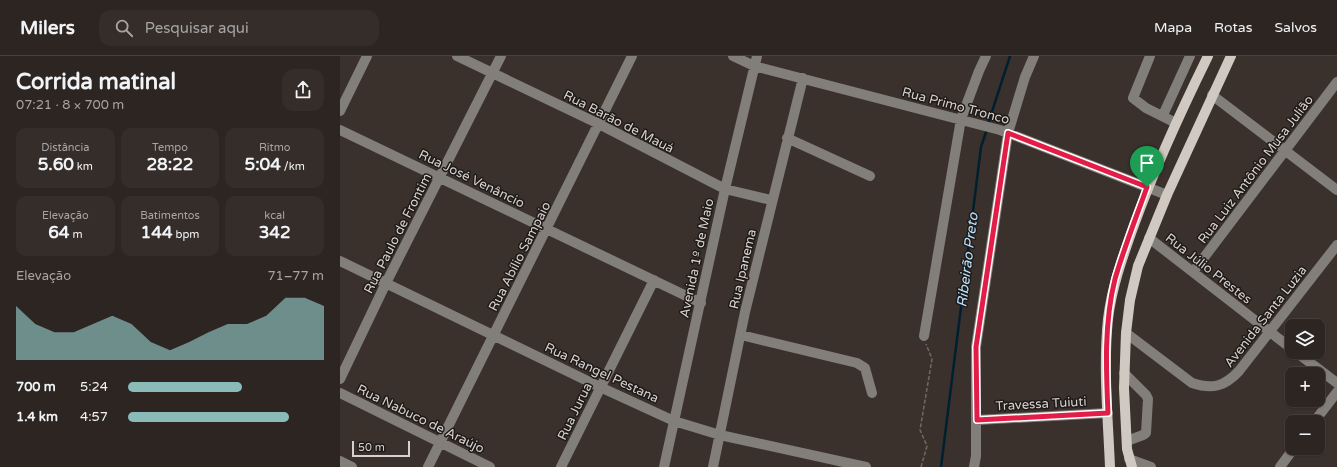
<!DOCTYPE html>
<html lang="pt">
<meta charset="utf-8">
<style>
:root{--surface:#2c2521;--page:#342d2a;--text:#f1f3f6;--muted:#a6a5a5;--line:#48423f;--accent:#8bbbb9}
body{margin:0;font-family:"Varela Round",sans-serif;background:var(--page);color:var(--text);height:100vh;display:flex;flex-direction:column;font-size:15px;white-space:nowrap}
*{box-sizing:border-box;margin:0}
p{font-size:13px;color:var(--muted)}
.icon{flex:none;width:22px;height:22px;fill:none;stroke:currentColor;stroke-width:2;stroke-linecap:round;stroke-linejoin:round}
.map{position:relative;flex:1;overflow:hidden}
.side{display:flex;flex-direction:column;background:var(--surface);width:340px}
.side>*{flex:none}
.buttons{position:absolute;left:945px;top:263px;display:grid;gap:8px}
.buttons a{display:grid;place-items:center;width:40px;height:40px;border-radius:8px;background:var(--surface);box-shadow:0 1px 3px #0004,0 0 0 1px var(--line);font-size:20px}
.scale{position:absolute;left:12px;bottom:10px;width:58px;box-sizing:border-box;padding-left:4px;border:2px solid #d7d1ce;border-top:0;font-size:11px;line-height:14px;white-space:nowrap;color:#d7d1ce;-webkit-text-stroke:3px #1e1a18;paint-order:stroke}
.pin{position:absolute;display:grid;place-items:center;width:34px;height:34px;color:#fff;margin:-41px -17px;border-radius:50% 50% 50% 0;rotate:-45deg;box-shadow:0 0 4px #0007}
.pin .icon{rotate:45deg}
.round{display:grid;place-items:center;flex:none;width:42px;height:42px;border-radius:12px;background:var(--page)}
.head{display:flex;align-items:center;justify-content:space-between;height:68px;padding:0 16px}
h1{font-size:22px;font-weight:800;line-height:30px}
.figures{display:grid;grid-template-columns:repeat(3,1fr);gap:6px;height:68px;padding:4px 16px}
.figures div{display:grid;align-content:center;border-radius:10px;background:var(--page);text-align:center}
.figures b{font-size:17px;font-weight:800}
.figures small{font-size:11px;font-weight:400}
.figures p{font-size:11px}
.chart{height:112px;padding:8px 16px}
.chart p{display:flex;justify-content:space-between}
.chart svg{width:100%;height:72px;margin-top:4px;fill:var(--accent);opacity:.7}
ul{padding:0 16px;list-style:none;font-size:13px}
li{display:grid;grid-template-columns:64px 48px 1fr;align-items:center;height:30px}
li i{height:10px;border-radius:5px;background:var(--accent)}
header{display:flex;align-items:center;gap:24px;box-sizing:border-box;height:56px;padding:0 20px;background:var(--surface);border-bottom:1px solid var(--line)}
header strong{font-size:19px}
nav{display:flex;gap:22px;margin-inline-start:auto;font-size:14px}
.search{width:280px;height:36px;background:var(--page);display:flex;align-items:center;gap:10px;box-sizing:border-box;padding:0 14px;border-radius:12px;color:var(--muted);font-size:15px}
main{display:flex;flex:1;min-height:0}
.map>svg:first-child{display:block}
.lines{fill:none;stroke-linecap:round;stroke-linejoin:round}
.stream{stroke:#001f31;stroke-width:2.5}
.path{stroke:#716965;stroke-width:1.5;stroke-dasharray:4 2;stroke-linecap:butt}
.minor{stroke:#827e7a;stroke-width:10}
.major{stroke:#d0c9c1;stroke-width:10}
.route-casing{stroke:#fff;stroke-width:8}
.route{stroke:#e11d48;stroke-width:5}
.labels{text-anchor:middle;stroke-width:3;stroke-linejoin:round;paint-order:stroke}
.street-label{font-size:13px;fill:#d7d1ce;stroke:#1e1a18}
.water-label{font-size:14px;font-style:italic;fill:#bbe3ff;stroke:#1e1a18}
</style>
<header>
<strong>Milers</strong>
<div class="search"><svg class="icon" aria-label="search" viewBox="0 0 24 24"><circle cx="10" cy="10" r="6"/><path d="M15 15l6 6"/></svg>Pesquisar aqui</div>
<nav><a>Mapa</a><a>Rotas</a><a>Salvos</a></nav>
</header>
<main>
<section class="side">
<div class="head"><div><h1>Corrida matinal</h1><p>07:21 · 8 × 700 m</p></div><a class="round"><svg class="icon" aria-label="share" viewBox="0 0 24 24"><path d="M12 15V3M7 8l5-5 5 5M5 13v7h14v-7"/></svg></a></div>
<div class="figures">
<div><p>Distância</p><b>5.60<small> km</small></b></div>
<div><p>Tempo</p><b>28:22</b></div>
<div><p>Ritmo</p><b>5:04<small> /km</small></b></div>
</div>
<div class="figures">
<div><p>Elevação</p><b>64<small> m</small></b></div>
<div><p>Batimentos</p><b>144<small> bpm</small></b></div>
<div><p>kcal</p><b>342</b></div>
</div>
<div class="chart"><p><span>Elevação</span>71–77 m</p>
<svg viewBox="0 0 160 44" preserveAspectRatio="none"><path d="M0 44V11L10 22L20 27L30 27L40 22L50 17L60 22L70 33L80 38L90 33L100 27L110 22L120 22L130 17L140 6L150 6L160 11V44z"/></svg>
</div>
<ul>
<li><b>700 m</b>5:24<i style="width:58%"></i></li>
<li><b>1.4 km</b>4:57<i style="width:82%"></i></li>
</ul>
</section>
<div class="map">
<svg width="997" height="411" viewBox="0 0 997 411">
<rect width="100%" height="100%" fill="#3a312c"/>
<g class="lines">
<!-- stream -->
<path class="stream" d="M648 68 670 0
M601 411 641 91 647 73"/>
<!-- path -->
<path class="path" d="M581 411 587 390 580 374 592 303 586 288"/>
<!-- minor -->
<path class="minor" d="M117 0 259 68 385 133 431 144
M393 0 414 10 660 74 827 139
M810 0 793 42 806 52 836 67
M872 39 997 134
M0 55 27 0
M823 59 850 0
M0 74 361 247
M447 82 530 120
M809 182 952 293
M0 205 260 331 334 365 380 379 526 411
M853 216 997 26
M786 277 852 327C873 334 885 330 899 315L997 189
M401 279 517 307 525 312 532 337
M584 280 621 63 639 15 646 0
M956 296 997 327
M784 317 806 339 808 343 806 377 803 379 787 385
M0 323 46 227 161 0
M0 337 150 411
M637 364 768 357
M974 366 997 336
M789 403 811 411
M0 405 12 411
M88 411 292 0
M221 411 314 224
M324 411 385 133 417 0
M373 411 405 256 463 22
M634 411 636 400V291L668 77 685 21 694 0
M940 411 954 392"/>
<!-- major -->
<path class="major" d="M770 411C768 362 763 312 768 263 772 230 783 200 794 169 815 111 841 55 868 0
M792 411 787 393 784 332 786 277 790 244 798 210 827 139 891 0"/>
</g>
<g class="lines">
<!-- route casing -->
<g class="route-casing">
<path id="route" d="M668 77 807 131C796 162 784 192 775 223 764 267 766 313 768 357L637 364 636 291Z"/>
</g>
<!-- route -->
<use href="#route" class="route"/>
</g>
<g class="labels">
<!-- street labels -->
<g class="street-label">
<text transform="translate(616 49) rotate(15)" y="5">Rua Primo Tronco</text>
<text transform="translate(279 65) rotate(27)" y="5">Rua Barão de Mauá</text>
<text transform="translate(915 113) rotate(-53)" y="5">Rua Luiz Antônio Musa Julião</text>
<text transform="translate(132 122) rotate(26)" y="5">Rua José Venâncio</text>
<text transform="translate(57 177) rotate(-63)" y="5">Rua Paulo de Frontim</text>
<text transform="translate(179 200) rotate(-63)" y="5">Rua Abílio Sampaio</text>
<text transform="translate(356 202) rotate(-78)" y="5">Avenida 1º de Maio</text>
<text transform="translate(869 212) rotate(38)" y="5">Rua Júlio Prestes</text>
<text transform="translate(402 213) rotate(-77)" y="5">Rua Ipanema</text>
<text transform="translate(925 260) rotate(-52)" y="5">Avenida Santa Luzia</text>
<text transform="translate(262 316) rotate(25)" y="5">Rua Rangel Pestana</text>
<text transform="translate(701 347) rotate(-3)" y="5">Travessa Tuiuti</text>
<text transform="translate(234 355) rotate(-64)" y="5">Rua Jurua</text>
<text transform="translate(81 362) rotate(26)" y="5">Rua Nabuco de Araújo</text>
</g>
<!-- water labels -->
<g class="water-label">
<text transform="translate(627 204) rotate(-83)" y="5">Ribeirão Preto</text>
</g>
</g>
</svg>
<div class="buttons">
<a><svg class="icon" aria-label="layers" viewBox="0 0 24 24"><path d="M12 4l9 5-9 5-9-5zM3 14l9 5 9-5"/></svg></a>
<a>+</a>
<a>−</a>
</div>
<div class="scale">50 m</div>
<div class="pin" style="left:807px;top:131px;background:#1e9e55"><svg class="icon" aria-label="arrive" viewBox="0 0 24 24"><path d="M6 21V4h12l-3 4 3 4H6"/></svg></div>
</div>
</main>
